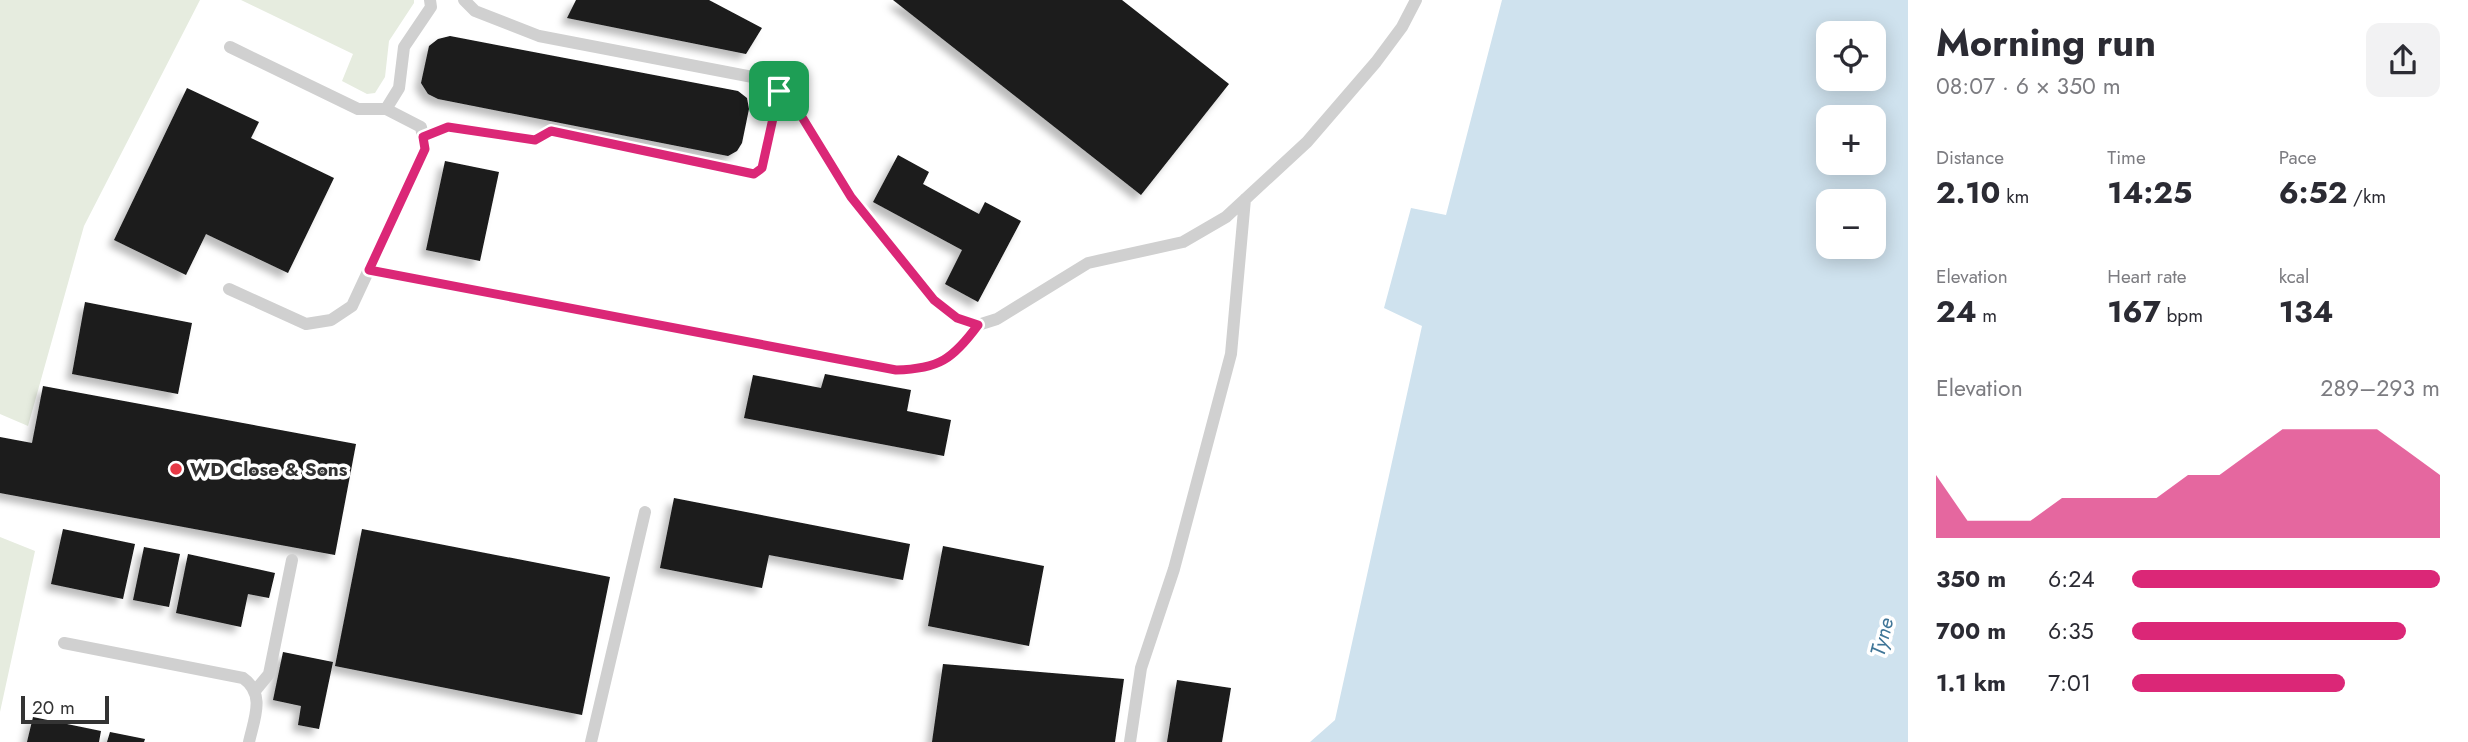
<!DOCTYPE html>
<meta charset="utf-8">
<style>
:root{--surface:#fff;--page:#f2f2f3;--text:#2b2b33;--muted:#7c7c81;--accent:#db2777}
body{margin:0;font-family:Jost,sans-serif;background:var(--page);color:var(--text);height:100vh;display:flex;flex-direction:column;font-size:26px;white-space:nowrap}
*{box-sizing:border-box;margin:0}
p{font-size:23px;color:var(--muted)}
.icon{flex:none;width:38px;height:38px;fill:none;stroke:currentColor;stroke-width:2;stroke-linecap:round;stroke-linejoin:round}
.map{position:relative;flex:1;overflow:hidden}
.panel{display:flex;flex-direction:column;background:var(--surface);width:560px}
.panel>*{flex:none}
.controls{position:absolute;left:1816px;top:21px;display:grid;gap:14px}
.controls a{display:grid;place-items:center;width:70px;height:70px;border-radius:14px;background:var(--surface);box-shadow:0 4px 18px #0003;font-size:35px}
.scale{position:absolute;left:21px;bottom:18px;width:88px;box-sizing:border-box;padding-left:7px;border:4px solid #333;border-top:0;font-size:19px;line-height:24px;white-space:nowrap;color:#333;-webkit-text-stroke:5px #fff;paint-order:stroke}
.pin{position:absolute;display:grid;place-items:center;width:60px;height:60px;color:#fff;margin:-30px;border-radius:14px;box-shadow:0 4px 10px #0006}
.round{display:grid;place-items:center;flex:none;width:74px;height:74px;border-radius:14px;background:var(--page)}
.overview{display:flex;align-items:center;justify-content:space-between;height:119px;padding:0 28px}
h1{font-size:38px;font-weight:700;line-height:52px}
.stats{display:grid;grid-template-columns:repeat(3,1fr);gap:10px;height:119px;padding:7px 28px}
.stats div{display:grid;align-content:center}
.stats b{font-size:30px;font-weight:700}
.stats small{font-size:19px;font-weight:400}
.stats p{font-size:19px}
.chart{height:196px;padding:14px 28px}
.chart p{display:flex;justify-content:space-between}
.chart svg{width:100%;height:126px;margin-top:7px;fill:var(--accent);opacity:.7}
ul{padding:0 28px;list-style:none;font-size:23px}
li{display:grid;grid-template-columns:112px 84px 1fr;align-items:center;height:52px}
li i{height:18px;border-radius:9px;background:var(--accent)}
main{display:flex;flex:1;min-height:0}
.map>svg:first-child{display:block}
.green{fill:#e6ecdf}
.water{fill:#cfe2ee;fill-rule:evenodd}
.building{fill:#1a1a1a;filter:url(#shadow)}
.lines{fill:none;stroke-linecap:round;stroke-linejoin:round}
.service{stroke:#d0d0d0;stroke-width:12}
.route-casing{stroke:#fff;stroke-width:14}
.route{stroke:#db2777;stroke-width:9}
.poi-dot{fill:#e63946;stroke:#fff;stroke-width:2.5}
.labels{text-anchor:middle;stroke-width:7;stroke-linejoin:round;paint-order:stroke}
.poi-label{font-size:19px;font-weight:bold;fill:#333;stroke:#fff;text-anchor:start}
.water-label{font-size:21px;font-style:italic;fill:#3f7597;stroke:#fff}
</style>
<main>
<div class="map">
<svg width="1908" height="742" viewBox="0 0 1908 742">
<defs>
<filter id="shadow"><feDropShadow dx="-6" dy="6" stdDeviation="3.5" flood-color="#0004"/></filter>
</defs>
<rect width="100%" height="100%" fill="#fff"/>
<!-- green -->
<path class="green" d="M0 0H200L84 226 28 426 0 414Z
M241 0H414V3L389 41 385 77 375 93 367 94 342 81 353 54Z
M0 537 35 551 0 712Z"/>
<!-- water -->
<path class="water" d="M1502 0H1908V742H1310L1335 720 1422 326 1384 308 1411 208 1446 215ZM1829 33H1874V79H1829ZM1829 117H1874V163H1829ZM1829 201H1874V247H1829Z"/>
<!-- building -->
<path class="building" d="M576 0H709L762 28 746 54 567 18Z
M893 0H1122L1229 84 1141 195Z
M450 36 738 91 747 98 749 109 742 143 737 151 728 156 438 99 428 94 421 83 429 46 438 39Z
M187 88 259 122 251 138 334 178 288 273 206 234 186 275 114 240Z
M898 155 929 172 923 184 979 214 985 202 1021 221 978 302 945 284 962 250 873 202Z
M445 161 499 172 480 261 426 250Z
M85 302 192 323 178 394 72 374Z
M825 374 911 390 907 411 951 420 944 456 744 418 753 375 821 388Z
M43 386 356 444 335 555 0 493V437L32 443Z
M674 498 910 544 903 580 769 555 762 588 660 568Z
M63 529 135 544 123 599 51 584Z
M362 529 610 577 582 715 335 666Z
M943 546 1044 566 1029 646 928 626Z
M144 547 180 554 169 607 133 600Z
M188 554 275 573 269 598 248 594 241 627 176 613Z
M283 652 333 662 319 729 298 725 301 706 273 700Z
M943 664 1124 679 1115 742H932Z
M1177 680 1231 688 1222 742H1167Z
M33 717 101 731 99 742H27Z
M110 732 145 739 144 742H107Z"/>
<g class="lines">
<!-- service -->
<path class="service" d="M464 0 475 11 539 36 763 79 794 104 851 197 934 300 957 318 978 325 997 319 1088 263 1183 242 1226 217 1307 142 1376 62 1402 27 1416 0
M230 47 358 109H386
M423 137 448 127 535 140 551 131 754 174 762 168 779 91
M369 270 896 370C940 369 953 360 978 325
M229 289 306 324 331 320 352 306 425 149 421 127 386 109 399 88 404 47 431 7 430 0
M64 643 243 678C266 694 254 719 249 742
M255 691 269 674 292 560
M591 742 645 512
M1130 742 1141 668 1174 569 1231 354 1245 199"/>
</g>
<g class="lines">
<!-- route casing -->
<g class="route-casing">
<path id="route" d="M779 91 794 104 851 197 934 300 957 318 978 325C953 359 939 369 896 370L369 270 425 149 423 137 448 127 535 140 551 131 754 174 762 168Z"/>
</g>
<!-- route -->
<use href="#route" class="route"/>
</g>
<!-- markers -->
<circle class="poi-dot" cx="176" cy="469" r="7"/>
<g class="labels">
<!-- poi labels -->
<g class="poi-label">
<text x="190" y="476">WD Close &amp; Sons</text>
</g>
<!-- water labels -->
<g class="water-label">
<text transform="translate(1882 637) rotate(-76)" y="7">Tyne</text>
</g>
</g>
</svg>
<div class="controls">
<a><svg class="icon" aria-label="locate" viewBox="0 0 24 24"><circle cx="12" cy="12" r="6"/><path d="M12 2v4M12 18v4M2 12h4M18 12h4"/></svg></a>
<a>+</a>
<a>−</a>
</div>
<div class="scale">20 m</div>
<div class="pin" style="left:779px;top:91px;background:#1e9e55"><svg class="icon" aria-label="arrive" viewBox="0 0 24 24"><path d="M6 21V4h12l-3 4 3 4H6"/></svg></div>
</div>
<section class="panel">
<div class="overview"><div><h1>Morning run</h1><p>08:07 · 6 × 350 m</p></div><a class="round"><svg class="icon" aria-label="share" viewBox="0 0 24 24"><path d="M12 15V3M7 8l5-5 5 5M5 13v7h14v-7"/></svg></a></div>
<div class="stats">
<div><p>Distance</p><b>2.10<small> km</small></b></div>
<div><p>Time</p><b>14:25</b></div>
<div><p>Pace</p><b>6:52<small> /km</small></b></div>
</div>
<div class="stats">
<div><p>Elevation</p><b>24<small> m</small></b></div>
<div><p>Heart rate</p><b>167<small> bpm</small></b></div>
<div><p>kcal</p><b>134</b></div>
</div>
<div class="chart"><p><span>Elevation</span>289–293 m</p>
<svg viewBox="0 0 160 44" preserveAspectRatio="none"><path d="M0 44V22L10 38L20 38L30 38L40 30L50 30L60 30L70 30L80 22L90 22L100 14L110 6L120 6L130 6L140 6L150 14L160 22V44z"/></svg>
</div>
<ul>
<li><b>350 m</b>6:24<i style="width:100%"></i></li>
<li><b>700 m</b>6:35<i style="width:89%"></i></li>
<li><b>1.1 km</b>7:01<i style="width:69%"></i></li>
</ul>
</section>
</main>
